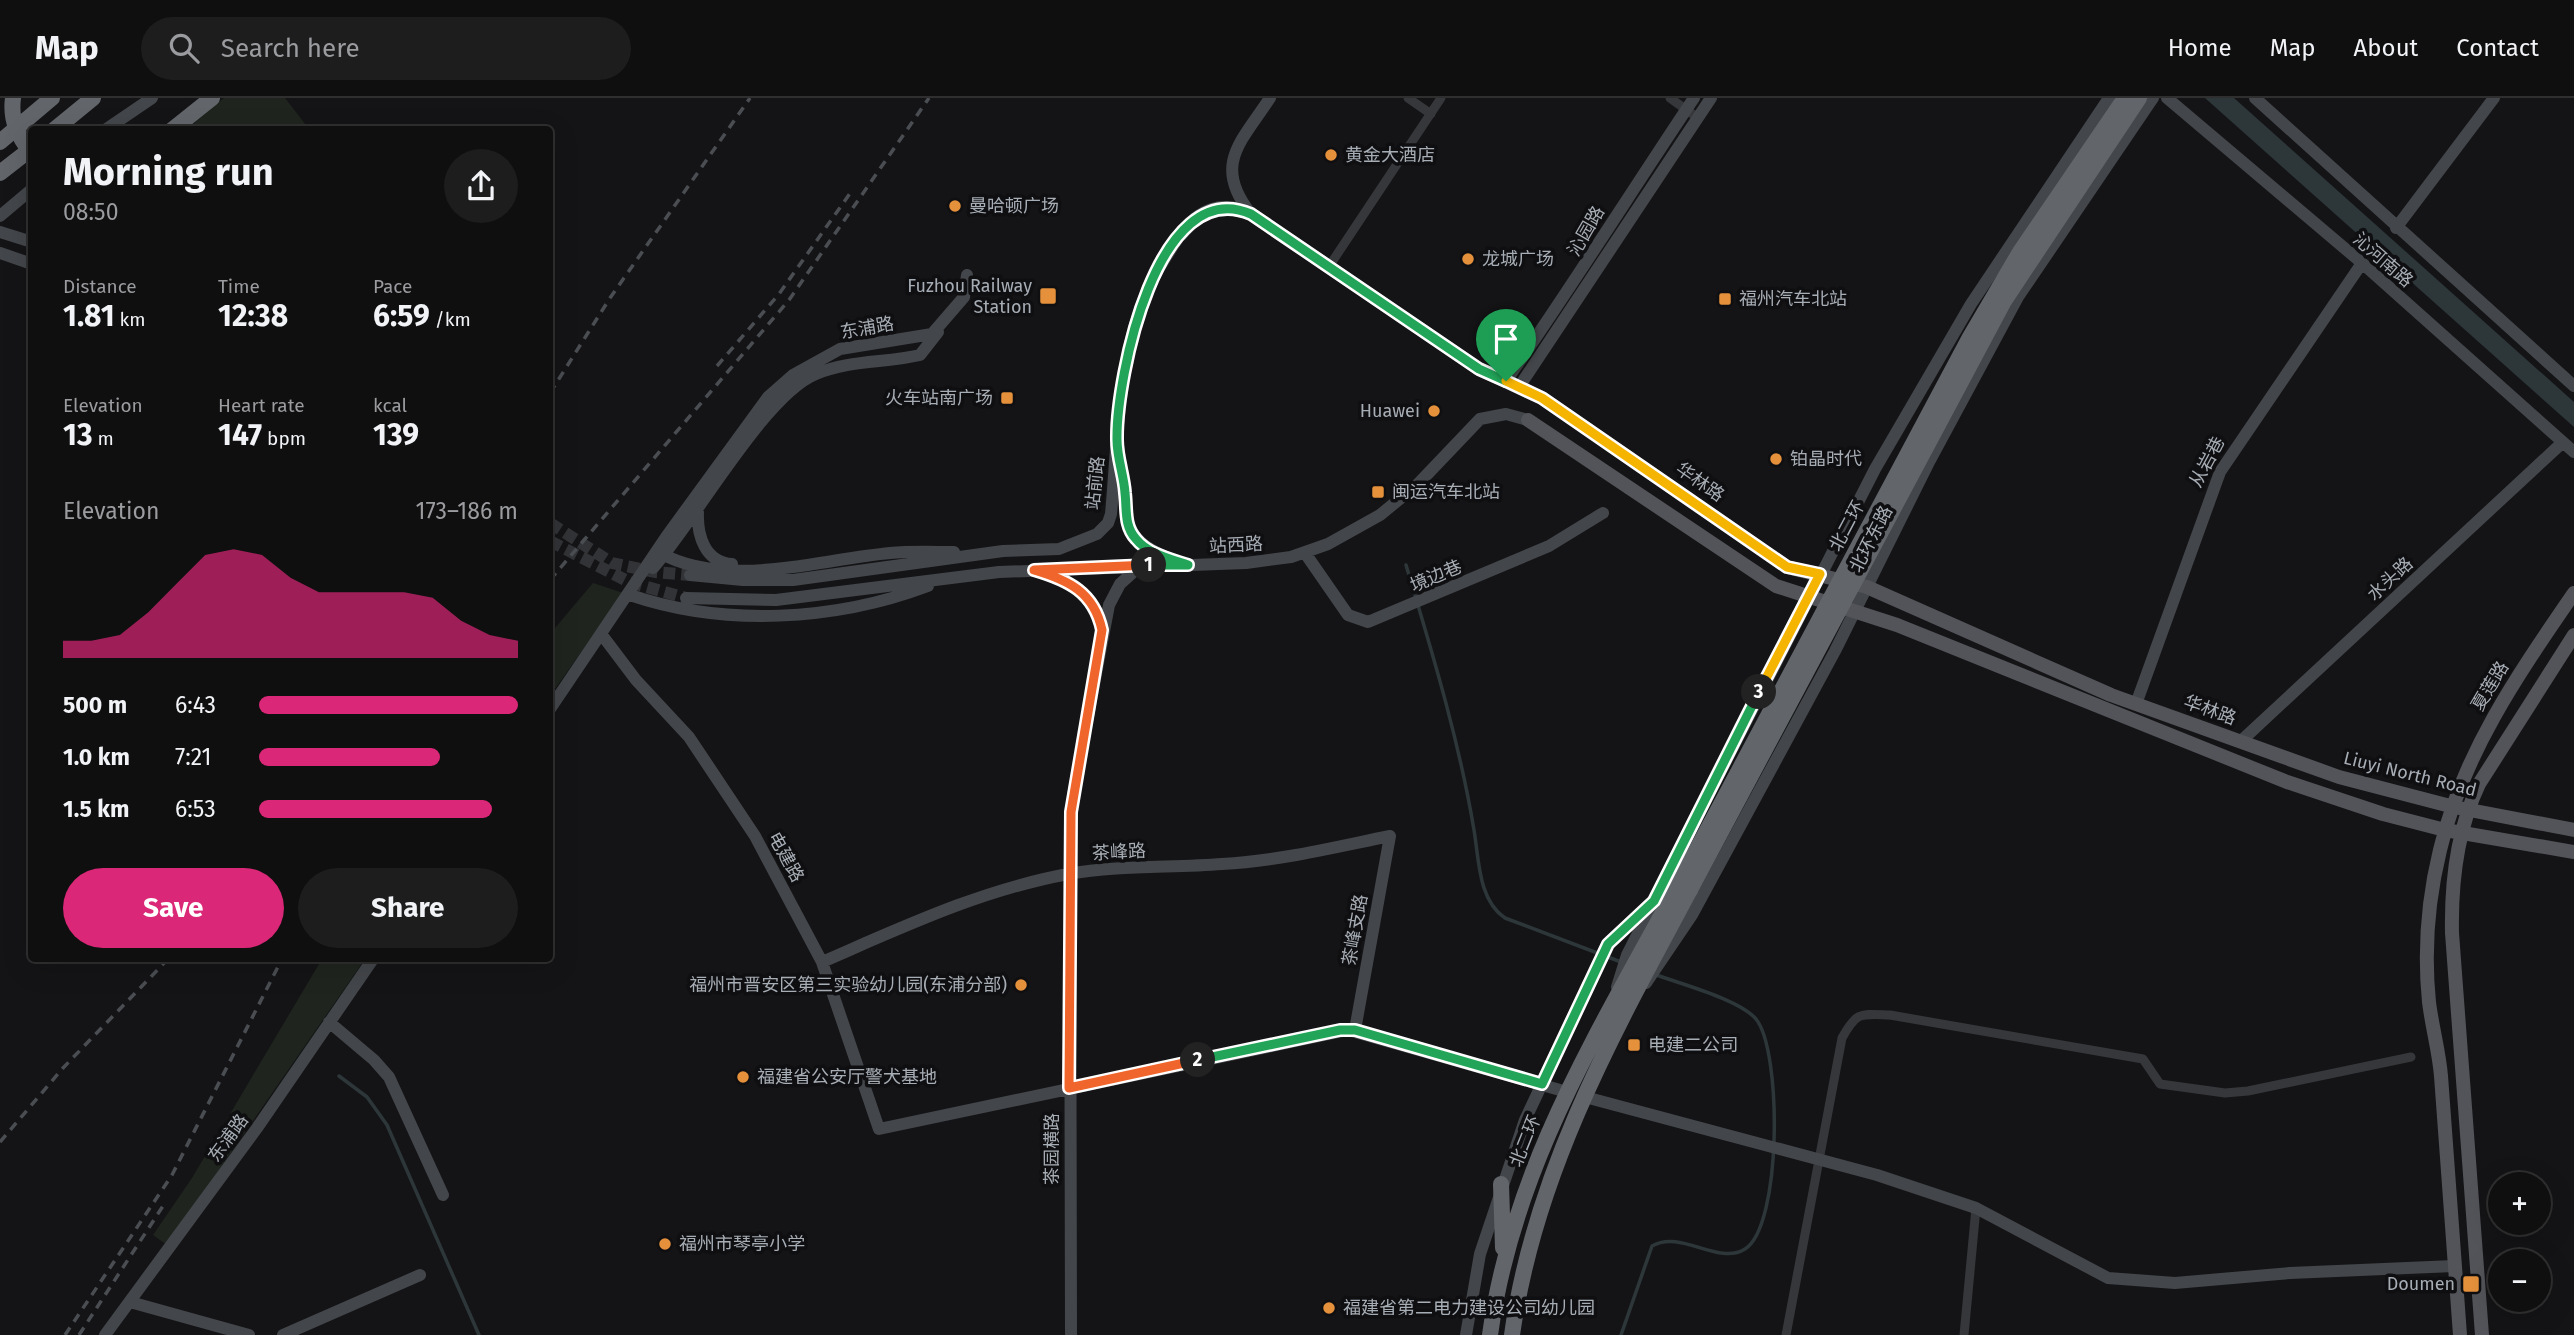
<!DOCTYPE html>
<meta charset="utf-8">
<style>
:root{--surface:#0f0f10;--page:#1d1d1e;--text:#f1f3f6;--muted:#9b9c9f;--line:#2f2f30;--accent:#db2777}
body{margin:0;font-family:"Fira Sans","Noto Sans SC",sans-serif;background:var(--page);color:var(--text);height:100vh;display:flex;flex-direction:column;font-size:26px;white-space:nowrap}
*{box-sizing:border-box;margin:0}
p{font-size:23px;color:var(--muted)}
.icon{flex:none;width:38px;height:38px;fill:none;stroke:currentColor;stroke-width:2;stroke-linecap:round;stroke-linejoin:round}
.map{position:relative;flex:1;overflow:hidden}
.drawer{position:absolute;left:28px;top:28px;width:525px;height:836px;display:flex;flex-direction:column;background:var(--surface);border-radius:7px;box-shadow:0 7px 28px #0002,0 0 0 2px var(--line)}
.drawer>*{flex:none}
.buttons{position:absolute;left:2488px;top:1074px;display:grid;gap:14px}
.buttons a{display:grid;place-items:center;width:63px;height:63px;border-radius:50%;background:var(--surface);box-shadow:0 7px 28px #0002,0 0 0 2px var(--line);font-size:35px}
.pin{position:absolute;display:grid;place-items:center;width:60px;height:60px;color:#fff;margin:-72px -30px;border-radius:50% 50% 50% 0;rotate:-45deg;box-shadow:0 0 7px #0007}
.pin .icon{rotate:45deg}
.km{position:absolute;width:35px;height:35px;margin:-18px;border-radius:50%;background:#222;color:#fff;font-size:19px;line-height:35px;text-align:center}
.round{display:grid;place-items:center;flex:none;width:74px;height:74px;border-radius:37px;background:var(--page)}
.head{display:flex;align-items:center;justify-content:space-between;height:119px;padding:0 35px}
h1{font-size:38px;font-weight:700;line-height:52px}
.figures{display:grid;grid-template-columns:repeat(3,1fr);gap:10px;height:119px;padding:7px 35px}
.figures div{display:grid;align-content:center}
.figures b{font-size:30px;font-weight:700}
.figures small{font-size:19px;font-weight:400}
.figures p{font-size:19px}
.chart{height:196px;padding:14px 35px}
.chart p{display:flex;justify-content:space-between}
.chart svg{width:100%;height:126px;margin-top:7px;fill:var(--accent);opacity:.7}
.primary-button{display:flex;gap:14px;margin-top:auto;padding:14px 35px}
.primary-button a{flex:1;height:80px;border-radius:42px;background:var(--accent);color:#fff;font-size:28px;font-weight:700;line-height:80px;text-align:center}
.primary-button a+a{background:var(--page);color:var(--text)}
ul{padding:0 35px;list-style:none;font-size:23px}
li{display:grid;grid-template-columns:112px 84px 1fr;align-items:center;height:52px}
li i{height:18px;border-radius:9px;background:var(--accent)}
header{display:flex;align-items:center;gap:42px;box-sizing:border-box;height:98px;padding:0 35px;background:var(--surface);border-bottom:2px solid var(--line)}
header strong{font-size:33px}
nav{display:flex;gap:38px;margin-inline-start:auto;font-size:24px}
.search{width:490px;height:63px;background:var(--page);display:flex;align-items:center;gap:18px;box-sizing:border-box;padding:0 24px;border-radius:38px;color:var(--muted);font-size:26px}
.map>svg:first-child{display:block}
.green{fill:#1f251e}
.water{fill:#2d373a}
.lines{fill:none;stroke-linecap:round;stroke-linejoin:round}
.stream{stroke:#2d373a;stroke-width:3.5}
.secondary-tunnel{stroke:#313336;stroke-width:12;stroke-dasharray:12 6;stroke-linecap:butt}
.street{stroke:#35373a;stroke-width:9}
.secondary{stroke:#43464a;stroke-width:12}
.primary{stroke:#525459;stroke-width:14}
.highway{stroke:#62666b;stroke-width:16}
.rail{stroke:#4a4d51;stroke-width:3.5;stroke-dasharray:9 7;stroke-linecap:butt}
.highway-bridge{stroke:#62666b;stroke-width:16}
.split-1-casing{stroke:#fff;stroke-width:14}
.split-2-casing{stroke:#fff;stroke-width:14}
.split-3-casing{stroke:#fff;stroke-width:14}
.split-4-casing{stroke:#fff;stroke-width:14}
.split-1{stroke:#22a559;stroke-width:9}
.split-2{stroke:#f0652b;stroke-width:9}
.split-3{stroke:#22a559;stroke-width:9}
.split-4{stroke:#f5b400;stroke-width:9}
.poi-dot{fill:#e5913c;stroke:#0f0f11;stroke-width:2.5}
.labels{text-anchor:middle;stroke-width:7;stroke-linejoin:round;paint-order:stroke}
.poi-label{font-size:18px;fill:#a7adb5;stroke:#0f0f11;text-anchor:start}
.street-label{font-size:18px;fill:#a7adb5;stroke:#0f0f11}
</style>
<header>
<strong>Map</strong>
<div class="search"><svg class="icon" aria-label="search" viewBox="0 0 24 24"><circle cx="10" cy="10" r="6"/><path d="M15 15l6 6"/></svg>Search here</div>
<nav><a>Home</a><a>Map</a><a>About</a><a>Contact</a></nav>
</header>
<div class="map">
<svg width="2574" height="1237" viewBox="0 0 2574 1237">
<rect width="100%" height="100%" fill="#141416"/>
<!-- green -->
<path class="green" d="M224 0H285L309 31 186 32Z
M593 485 623 495 550 598V536Z
M322 861H365L167 1147 153 1137 192 1080Z"/>
<!-- water -->
<path class="water" d="M2205 0H2234L2574 304V329Z"/>
<g class="lines">
<!-- stream -->
<path class="stream" d="M1406 467C1432 554 1459 642 1474 732 1479 761 1478 802 1505 820L1621 864
M339 978 367 999 387 1027 479 1237
M1621 1237 1652 1148C1681 1131 1718 1168 1745 1151 1782 1128 1782 953 1756 921 1739 901 1680 886 1654 876"/>
<!-- secondary-tunnel -->
<path class="secondary-tunnel" d="M550 425 612 465 655 474 690 477
M550 443 629 484 686 500"/>
<!-- street -->
<path class="street" d="M1408 0 1431 16
M1670 0 1698 20
M1328 170 1441 0
M1786 1237 1842 940C1857 913 1860 916 1890 917L2143 961 2160 986 2225 995 2248 993 2411 959
M1964 1237 1976 1110"/>
<!-- secondary -->
<path class="secondary" d="M2167 0 2362 165 2574 354
M2255 0 2574 288
M105 32 152 0
M1251 116C1212 67 1241 44 1270 0
M0 118 32 91
M2396 130 2494 0
M0 134 32 144
M0 155 32 166
M1506 283C1571 190 1631 94 1694 0
M1519 289 1711 0
M1121 365C1130 423 1115 441 1179 464
M698 414C697 438 705 464 732 466
M658 454C726 492 816 462 890 455 911 453 933 454 954 454
M1305 455 1348 517 1368 524 1549 448 1603 415
M653 470C695 423 764 297 816 276 849 262 886 265 920 257L938 234
M1044 475C1072 484 1095 497 1102 528
M690 477 743 482H793L1003 453 1059 451 1097 436 1108 425 1111 416C1118 341 1117 263 1147 193 1156 173 1168 156 1180 137
M630 497C724 529 835 523 928 488
M686 500 776 502 999 474 1246 465 1291 459 1328 446 1380 417 1418 386 1480 321 1506 316 1528 322
M602 537 636 582 689 639 755 738 822 864 879 1031 1348 932 1567 994
M2136 606 2220 374 2362 165
M550 611 666 439 768 299 793 277 840 251 932 236 964 199 967 177
M2240 644 2563 344
M822 864C903 829 981 792 1068 776 1118 767 1171 770 1222 766 1279 763 1335 749 1390 738L1355 932
M1646 885 1692 817 1835 553 1928 366 2018 199 2153 0
M1617 889 1627 857 1875 371 1971 206 2109 0
M329 924 374 962 389 979 443 1097
M1585 999 1877 1077 1976 1110 2108 1180 2175 1185 2290 1175 2454 1168
M130 1204 249 1237
M105 1237 257 1030 373 861
M283 1237 420 1177
M1071 1237 1070 732 1073 698 1109 507 1120 486 1141 467
M1466 1237 1480 1156 1525 1022 1608 846 1647 809"/>
<!-- primary -->
<path class="primary" d="M1180 137C1200 112 1221 103 1251 116L1479 271 1542 300 1787 469 1867 489 2111 597 2339 679 2454 709 2574 732
M1528 322 1776 488 1897 527 2287 684 2383 716 2445 732 2574 754
M2460 1237C2453 1151 2448 1064 2441 978 2439 953 2432 929 2429 904 2424 854 2428 801 2440 752 2463 655 2519 575 2574 495
M2482 1237 2452 835C2451 785 2457 732 2479 686L2574 537"/>
<!-- highway -->
<path class="highway" d="M54 32 93 0
M172 32 212 0
M0 44 52 0
M0 75 32 50
M1501 1086 1503 1150
M1490 1237C1513 1068 1600 932 1679 785
M1512 1237C1534 1076 1614 933 1690 792"/>
<!-- rail -->
<path class="rail" d="M717 268 779 196 851 94
M550 295 610 200 750 0
M550 482 789 202 929 0
M0 1044 63 970 168 861
M65 1237 172 1077 282 861
M79 1237 163 1108"/>
<!-- highway-bridge -->
<path class="highway-bridge" d="M13 0C10 23 18 38 32 56
M1679 785 1970 239 2020 154 2125 0
M1690 792 2004 203 2139 0"/>
</g>
<g class="lines">
<!-- split-1 casing -->
<g class="split-1-casing">
<path id="split-1" d="M1149 467H1188C1170 461 1148 456 1136 441 1124 428 1127 412 1125 395 1124 378 1117 360 1117 342 1116 280 1157 76 1251 116L1479 271 1506 283"/>
</g>
<!-- split-2 casing -->
<g class="split-2-casing">
<path id="split-2" d="M1149 467 1034 472C1068 482 1094 494 1102 532L1071 714 1069 990 1198 962"/>
</g>
<!-- split-3 casing -->
<g class="split-3-casing">
<path id="split-3" d="M1198 962 1340 932H1355L1542 986 1608 846 1654 803 1759 594"/>
</g>
<!-- split-4 casing -->
<g class="split-4-casing">
<path id="split-4" d="M1506 283 1542 300 1787 469 1820 476 1759 594"/>
</g>
<!-- split-1 -->
<use href="#split-1" class="split-1"/>
<!-- split-2 -->
<use href="#split-2" class="split-2"/>
<!-- split-3 -->
<use href="#split-3" class="split-3"/>
<!-- split-4 -->
<use href="#split-4" class="split-4"/>
</g>
<!-- markers -->
<g class="poi-dot">
<circle cx="1331" cy="57" r="7"/>
<circle cx="955" cy="108" r="7"/>
<circle cx="1468" cy="161" r="7"/>
<rect x="1039" y="189" width="18" height="18" rx="3.5"/>
<rect x="1718" y="194" width="14" height="14" rx="3.5"/>
<rect x="1000" y="293" width="14" height="14" rx="3.5"/>
<circle cx="1434" cy="313" r="7"/>
<circle cx="1776" cy="361" r="7"/>
<rect x="1371" y="387" width="14" height="14" rx="3.5"/>
<circle cx="1021" cy="887" r="7"/>
<rect x="1627" y="940" width="14" height="14" rx="3.5"/>
<circle cx="743" cy="979" r="7"/>
<circle cx="665" cy="1146" r="7"/>
<rect x="2462" y="1177" width="18" height="18" rx="3.5"/>
<circle cx="1329" cy="1210" r="7"/>
</g>
<g class="labels">
<!-- poi labels -->
<g class="poi-label">
<text x="1345" y="63">黄金大酒店</text>
<text x="969" y="114">曼哈顿广场</text>
<text x="1482" y="167">龙城广场</text>
<text x="1032" y="194" text-anchor="end">Fuzhou Railway<tspan x="1032" dy="21">Station</tspan></text>
<text x="1739" y="207">福州汽车北站</text>
<text x="993" y="306" text-anchor="end">火车站南广场</text>
<text x="1420" y="319" text-anchor="end">Huawei</text>
<text x="1790" y="367">铂晶时代</text>
<text x="1392" y="400">闽运汽车北站</text>
<text x="1007" y="893" text-anchor="end">福州市晋安区第三实验幼儿园(东浦分部)</text>
<text x="1648" y="953">电建二公司</text>
<text x="757" y="985">福建省公安厅警犬基地</text>
<text x="679" y="1152">福州市琴亭小学</text>
<text x="2455" y="1192" text-anchor="end">Doumen</text>
<text x="1343" y="1216">福建省第二电力建设公司幼儿园</text>
</g>
<!-- street labels -->
<g class="street-label">
<text transform="translate(1586 133) rotate(-60)" y="6">沁园路</text>
<text transform="translate(2383 162) rotate(41)" y="6">沁河南路</text>
<text transform="translate(867 230) rotate(-10)" y="6">东浦路</text>
<text transform="translate(2207 364) rotate(-62)" y="6">从岩巷</text>
<text transform="translate(1700 384) rotate(35)" y="6">华林路</text>
<text transform="translate(1095 385) rotate(-84)" y="6">站前路</text>
<text transform="translate(1847 428) rotate(-62)" y="6">北二环</text>
<text transform="translate(1871 441) rotate(-63)" y="6">北环东路</text>
<text transform="translate(1236 447) rotate(-3)" y="6">站西路</text>
<text transform="translate(1436 478) rotate(-23)" y="6">境边巷</text>
<text transform="translate(2390 481) rotate(-43)" y="6">水头路</text>
<text transform="translate(2490 588) rotate(-59)" y="6">夏莲路</text>
<text transform="translate(2210 612) rotate(20)" y="6">华林路</text>
<text transform="translate(2410 676) rotate(14)" y="6">Liuyi North Road</text>
<text transform="translate(1119 754) rotate(-3)" y="6">茶峰路</text>
<text transform="translate(786 759) rotate(61)" y="6">电建路</text>
<text transform="translate(1355 832) rotate(-80)" y="6">茶峰支路</text>
<text transform="translate(228 1040) rotate(-54)" y="6">东浦路</text>
<text transform="translate(1525 1043) rotate(-68)" y="6">北二环</text>
<text transform="translate(1052 1051) rotate(-90)" y="6">茶园横路</text>
</g>
</g>
</svg>
<div class="buttons">
<a>+</a>
<a>−</a>
</div>
<div class="pin" style="left:1506px;top:283px;background:#1e9e55"><svg class="icon" aria-label="arrive" viewBox="0 0 24 24"><path d="M6 21V4h12l-3 4 3 4H6"/></svg></div>
<b class="km" style="left:1149px;top:467px">1</b>
<b class="km" style="left:1198px;top:962px">2</b>
<b class="km" style="left:1759px;top:594px">3</b>
<section class="drawer">
<div class="head"><div><h1>Morning run</h1><p>08:50</p></div><a class="round"><svg class="icon" aria-label="share" viewBox="0 0 24 24"><path d="M12 15V3M7 8l5-5 5 5M5 13v7h14v-7"/></svg></a></div>
<div class="figures">
<div><p>Distance</p><b>1.81<small> km</small></b></div>
<div><p>Time</p><b>12:38</b></div>
<div><p>Pace</p><b>6:59<small> /km</small></b></div>
</div>
<div class="figures">
<div><p>Elevation</p><b>13<small> m</small></b></div>
<div><p>Heart rate</p><b>147<small> bpm</small></b></div>
<div><p>kcal</p><b>139</b></div>
</div>
<div class="chart"><p><span>Elevation</span>173–186 m</p>
<svg viewBox="0 0 160 44" preserveAspectRatio="none"><path d="M0 44V38L10 38L20 36L30 28L40 18L50 8L60 6L70 8L80 16L90 21L100 21L110 21L120 21L130 23L140 31L150 36L160 38V44z"/></svg>
</div>
<ul>
<li><b>500 m</b>6:43<i style="width:100%"></i></li>
<li><b>1.0 km</b>7:21<i style="width:70%"></i></li>
<li><b>1.5 km</b>6:53<i style="width:90%"></i></li>
</ul>
<div class="primary-button"><a>Save</a><a>Share</a></div>
</section>
</div>
